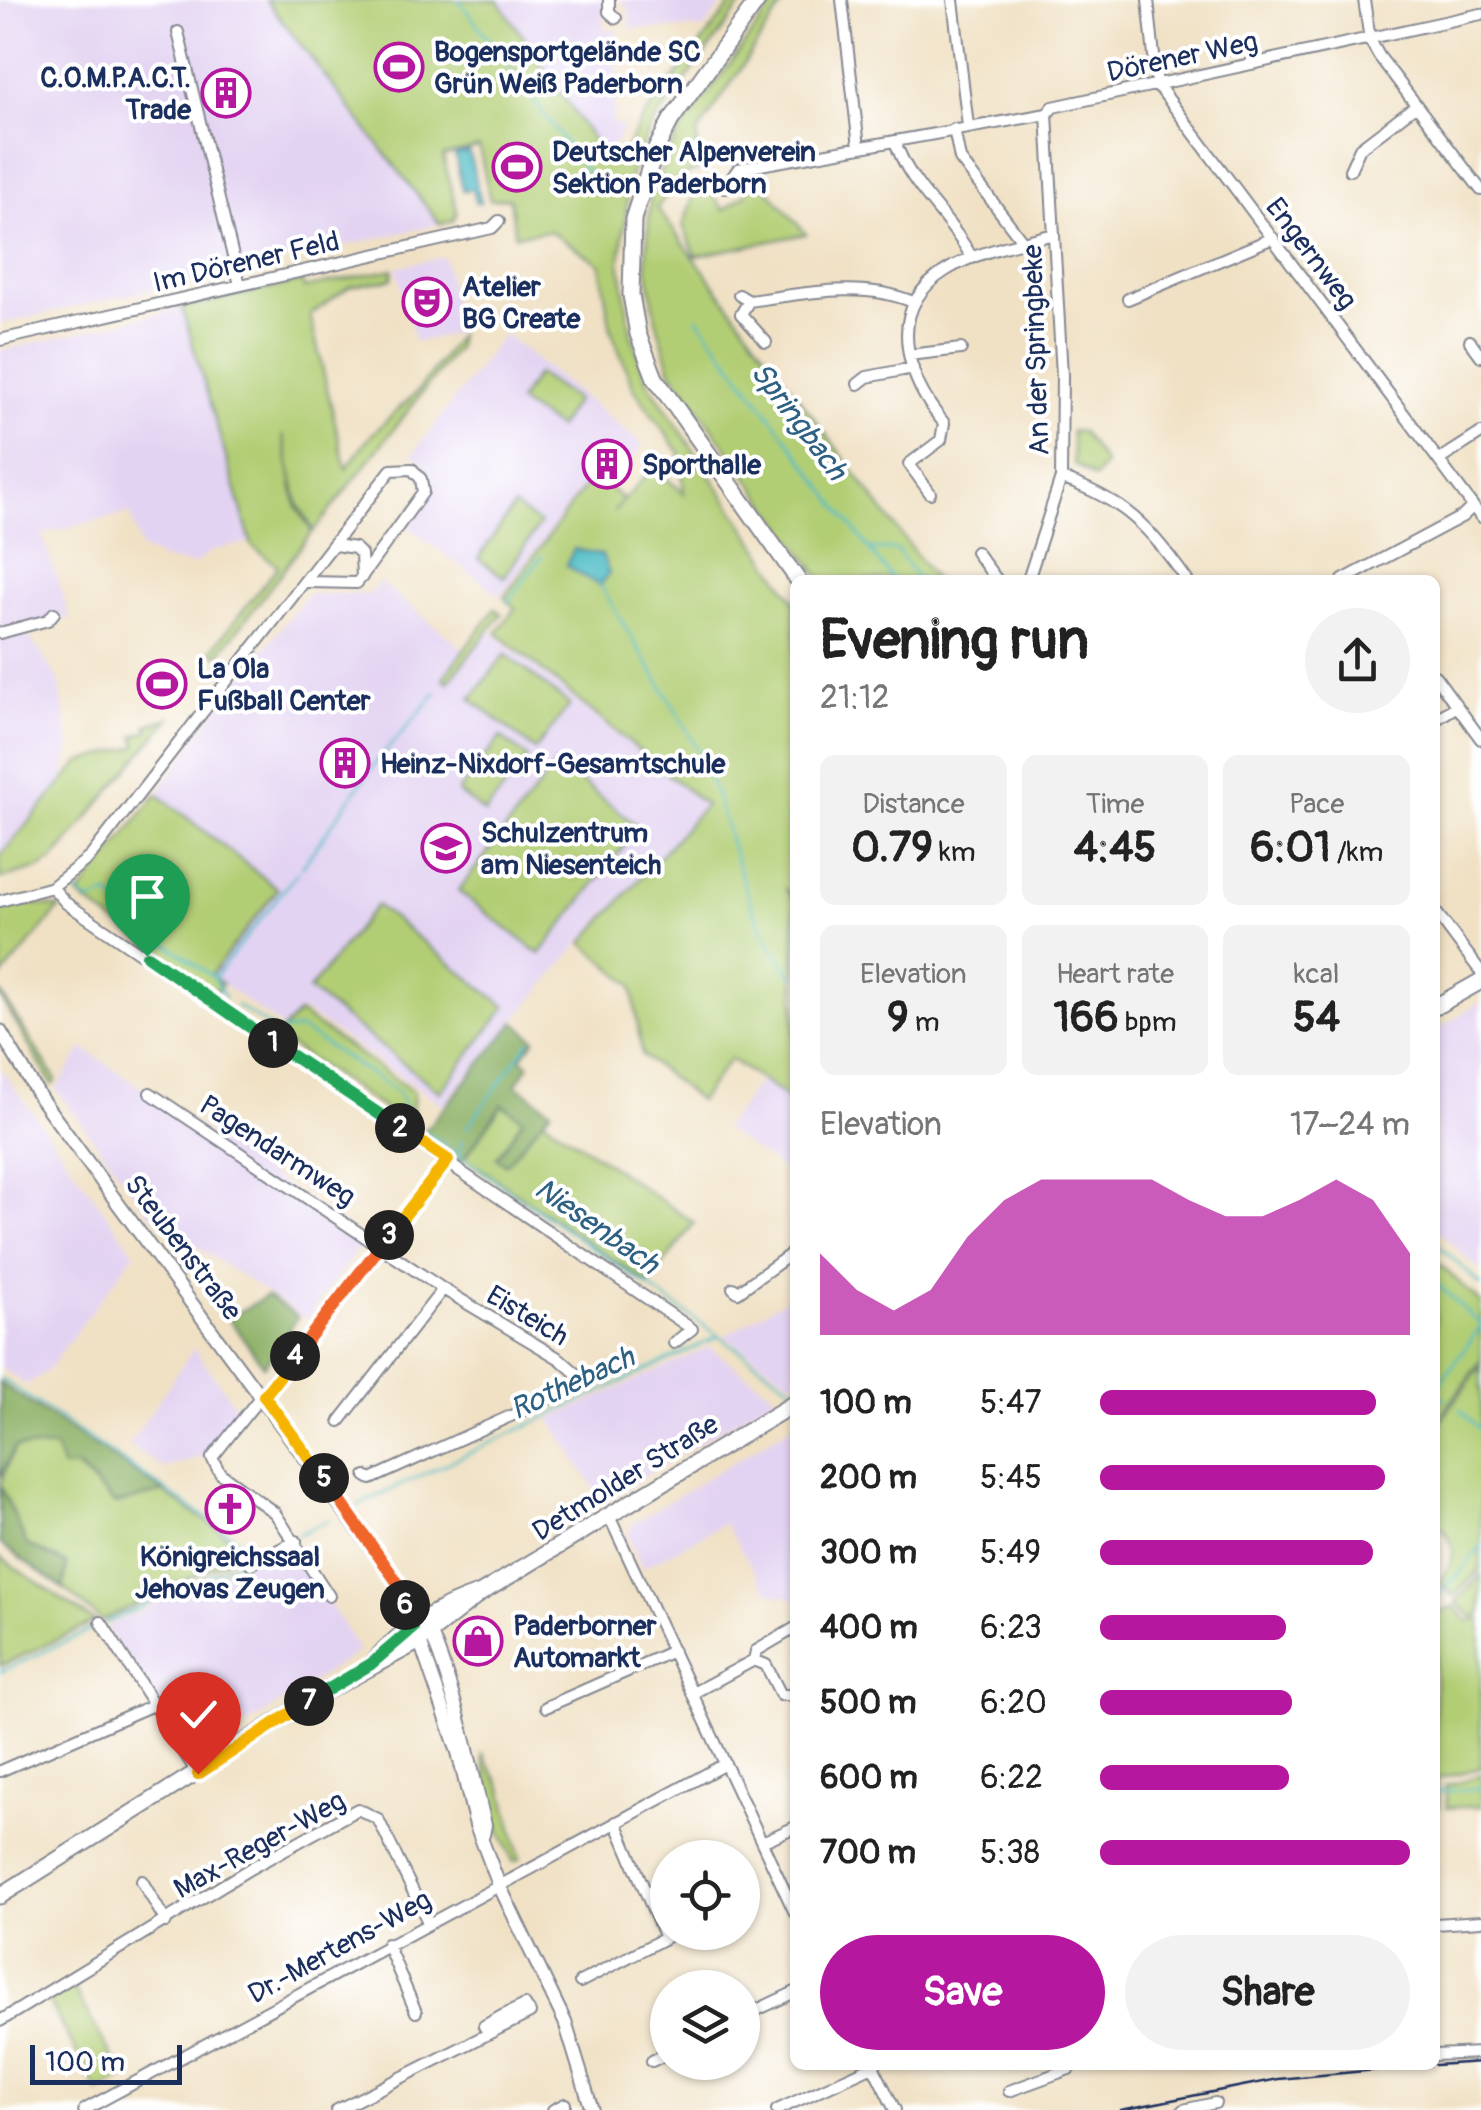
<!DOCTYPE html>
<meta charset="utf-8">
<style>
:root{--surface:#fff;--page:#f2f2f2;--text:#222;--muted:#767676;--accent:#b5179e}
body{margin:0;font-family:Pangolin,sans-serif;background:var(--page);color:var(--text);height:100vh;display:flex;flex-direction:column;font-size:38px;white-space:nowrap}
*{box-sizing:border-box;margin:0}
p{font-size:32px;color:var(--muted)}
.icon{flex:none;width:55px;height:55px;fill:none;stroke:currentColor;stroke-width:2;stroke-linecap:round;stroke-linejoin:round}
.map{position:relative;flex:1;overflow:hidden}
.panel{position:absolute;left:790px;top:575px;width:650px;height:1495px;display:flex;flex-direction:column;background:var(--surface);border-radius:15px;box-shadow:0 2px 8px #0004}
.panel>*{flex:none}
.fabs{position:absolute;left:650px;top:1840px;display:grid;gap:20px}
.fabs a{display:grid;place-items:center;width:110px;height:110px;border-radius:50%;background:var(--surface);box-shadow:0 2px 8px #0004;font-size:50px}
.scale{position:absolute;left:30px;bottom:25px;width:152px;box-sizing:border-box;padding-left:10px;border:5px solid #1b2f5e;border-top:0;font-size:28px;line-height:35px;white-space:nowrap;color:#1b2f5e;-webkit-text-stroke:8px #fff;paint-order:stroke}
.pin{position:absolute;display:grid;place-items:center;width:85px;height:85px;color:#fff;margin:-102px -42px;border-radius:50% 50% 50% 0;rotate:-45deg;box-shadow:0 0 10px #0007}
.pin .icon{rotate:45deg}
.km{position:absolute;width:50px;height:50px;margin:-25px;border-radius:50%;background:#222;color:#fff;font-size:28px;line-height:50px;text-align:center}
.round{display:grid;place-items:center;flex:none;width:105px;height:105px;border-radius:52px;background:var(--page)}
.head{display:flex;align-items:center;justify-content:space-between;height:170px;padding:0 30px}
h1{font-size:55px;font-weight:800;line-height:75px}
.metrics{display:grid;grid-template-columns:repeat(3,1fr);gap:15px;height:170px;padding:10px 30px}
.metrics div{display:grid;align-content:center;border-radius:15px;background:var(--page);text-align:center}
.metrics b{font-size:42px;font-weight:800}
.metrics small{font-size:28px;font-weight:400}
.metrics p{font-size:28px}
.chart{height:280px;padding:20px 30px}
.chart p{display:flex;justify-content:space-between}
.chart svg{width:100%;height:180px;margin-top:10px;fill:var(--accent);opacity:.7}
.primary-button{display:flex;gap:20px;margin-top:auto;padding:20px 30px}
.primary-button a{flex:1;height:115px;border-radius:60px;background:var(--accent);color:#fff;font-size:40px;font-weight:800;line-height:115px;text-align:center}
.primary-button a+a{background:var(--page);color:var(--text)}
ul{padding:0 30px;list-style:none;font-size:32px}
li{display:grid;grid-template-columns:160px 120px 1fr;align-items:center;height:75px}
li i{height:25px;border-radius:12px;background:var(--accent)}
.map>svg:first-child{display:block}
.built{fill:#e3d3f2}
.green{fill:#b2ce74;stroke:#667e69;stroke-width:2.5}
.forest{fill:#8db166;stroke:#547062;stroke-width:2.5}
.water{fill:#4ebcc5;stroke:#347692;stroke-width:2.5}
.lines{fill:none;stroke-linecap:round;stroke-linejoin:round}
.stream{stroke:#4ebcc5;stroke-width:2.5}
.minor-casing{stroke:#868891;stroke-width:14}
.tertiary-casing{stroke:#868891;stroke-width:16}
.secondary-casing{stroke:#868891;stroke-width:19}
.minor{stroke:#fff;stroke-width:10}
.tertiary{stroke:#fff;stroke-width:12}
.secondary{stroke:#fff;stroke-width:15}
.rail{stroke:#1b2f5e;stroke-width:2.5}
.split-1-casing{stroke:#fff;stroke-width:20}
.split-2-casing{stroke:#fff;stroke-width:20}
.split-3-casing{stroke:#fff;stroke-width:20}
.split-4-casing{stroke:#fff;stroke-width:20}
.split-5-casing{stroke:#fff;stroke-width:20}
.split-6-casing{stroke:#fff;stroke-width:20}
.split-7-casing{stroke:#fff;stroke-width:20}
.split-8-casing{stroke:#fff;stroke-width:20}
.split-1{stroke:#22a559;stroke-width:12}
.split-2{stroke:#22a559;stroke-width:12}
.split-3{stroke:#f5b400;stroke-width:12}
.split-4{stroke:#f0652b;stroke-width:12}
.split-5{stroke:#f5b400;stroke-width:12}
.split-6{stroke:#f0652b;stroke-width:12}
.split-7{stroke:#22a559;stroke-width:12}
.split-8{stroke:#f5b400;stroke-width:12}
.labels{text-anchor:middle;stroke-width:8;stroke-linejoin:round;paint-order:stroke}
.poi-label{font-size:28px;font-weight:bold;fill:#1b2f5e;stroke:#fff;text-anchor:start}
.street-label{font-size:28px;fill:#1b2f5e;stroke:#fff}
.water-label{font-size:30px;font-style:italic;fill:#2d6082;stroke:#fff}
</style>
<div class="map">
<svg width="1481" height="2110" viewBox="0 0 1481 2110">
<rect width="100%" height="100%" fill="#fff"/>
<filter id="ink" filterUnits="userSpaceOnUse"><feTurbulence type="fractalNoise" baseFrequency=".01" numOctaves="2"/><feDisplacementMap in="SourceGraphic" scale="20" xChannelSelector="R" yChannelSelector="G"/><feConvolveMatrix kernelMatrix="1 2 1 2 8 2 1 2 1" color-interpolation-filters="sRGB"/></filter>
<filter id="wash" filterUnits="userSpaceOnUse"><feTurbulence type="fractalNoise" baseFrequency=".0048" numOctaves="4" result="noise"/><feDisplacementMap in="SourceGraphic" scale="40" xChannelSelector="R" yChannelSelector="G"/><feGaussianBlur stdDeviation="2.25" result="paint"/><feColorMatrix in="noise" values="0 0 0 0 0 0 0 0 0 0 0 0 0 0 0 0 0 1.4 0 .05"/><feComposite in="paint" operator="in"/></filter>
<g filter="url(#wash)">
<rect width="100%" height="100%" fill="#f0e1c4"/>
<!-- built -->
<path class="built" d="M0 0H266L440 224 0 324Z
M498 0H603V29H616L617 92 612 123 624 127 606 159Z
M618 0H726L704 29 630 28 628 7Z
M444 257 458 333 415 342 396 267Z
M182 308 251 542 211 551 194 565 164 560 141 549 130 513 42 534 70 618 25 630 59 681 70 749 63 780 0 855V351Z
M504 334 643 445 611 488 592 474 501 596 408 527 435 486 422 462 412 455Z
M380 582 470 654 489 630 704 806 581 942 443 1105 302 1010 283 1028 210 975 278 889 157 794 222 702 308 594H369Z
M1481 1002V1271L1435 1228V1031Z
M83 1048 364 1240 306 1319 151 1216 56 1089Z
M0 1068 135 1253 47 1371 26 1385 0 1367Z
M761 1079 795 1104V1178L724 1129Z
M795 1293V1381L792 1382 724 1336Z
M709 1347 776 1396 603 1502 550 1419Z
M194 1348 239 1411 205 1456 164 1468 129 1445Z
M795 1424V1599L768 1592 724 1523 643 1568 628 1535 632 1524Z
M292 1542 359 1651 195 1760 106 1627Z"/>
<!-- green -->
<path class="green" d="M266 0H498L609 164 620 160 642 120 735 0H745L651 127 631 174 620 261 631 333 648 382 795 602V899L785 888 795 902V1103L730 1059 699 1101 642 1055 632 985 583 943 705 805 497 633 515 608 504 597 593 475 623 499 613 513 653 467 684 493 680 453 634 389 611 330 600 264 550 231 515 235 510 198 490 200 479 147 443 156 457 212 453 221 440 224Z
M777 0H786L698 133 696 153 703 167 679 178 657 208 935 580H822L671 371 656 320 646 261 650 199 666 157 682 128Z
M758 178 806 234 696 256 683 226 693 197 706 185 724 210 747 193 749 183Z
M393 269 392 279 349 287 310 315 346 469 371 435 418 391 458 336 457 348 314 531 298 504 283 434 296 505 312 532 218 656 211 651 278 566 252 546 182 308 302 281 304 288Z
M537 374 576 400 558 428 518 402Z
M1071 431 1082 432 1105 464 1095 478 1074 464Z
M514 506 540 524 504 577 478 559Z
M495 609 502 614 448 682 443 678Z
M505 654 570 705 535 750 471 699Z
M170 718 54 859 40 868 0 879V856L80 762 137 746 134 736 149 731 147 725Z
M501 737 528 758 485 813 458 792Z
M557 763 639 827 540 954 458 891Z
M157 794 278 889 211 975 222 984 214 994 78 896Z
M28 903 60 908 2 977 0 910Z
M376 905 506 1007 440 1092 309 990Z
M0 992 56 1080 52 1085 0 996Z
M299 1013 414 1092 411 1127 276 1036Z
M502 1105 523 1119 497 1157 505 1164 543 1119 694 1223 649 1284 465 1158Z
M1435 1260 1481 1303V1360L1435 1424Z
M1481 1365V1569L1454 1596 1438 1582C1458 1561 1458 1540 1435 1522V1429Z
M15 1447 55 1448 115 1504 164 1492 247 1550 102 1621 63 1588 67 1564 27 1545 0 1484Z
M0 1557 95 1622 0 1666Z
M1481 1575V1615L1472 1617 1456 1602Z
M1454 1606 1468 1621 1481 1619V1768L1436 1779 1439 1807H1435V1615Z
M482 1753 502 1788 520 1859 513 1861 495 1820Z
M1481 1775V1806L1447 1808 1445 1786Z
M72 1986 124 2078 98 2092 47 1999Z"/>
<!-- forest -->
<path class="forest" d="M515 1022 535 1039 521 1058 529 1065 516 1085 551 1110 506 1164 497 1158 523 1119 502 1104 461 1162 422 1134Z
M267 1296 298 1317 264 1366 228 1318Z
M0 1383 164 1492 115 1504 78 1467 63 1468 55 1448 15 1447 0 1477Z
M0 1484 27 1545 67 1564 63 1588 0 1544Z"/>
<!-- water -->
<path class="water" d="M469 152 481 202 476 203 472 189 463 191 455 155Z
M574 549 602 555 609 573 600 586 566 565Z"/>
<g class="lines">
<!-- stream -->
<path class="stream" d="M459 0 595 183
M697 317 869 549 897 550 918 580
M870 550 893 580
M600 584C632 642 672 697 700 756 736 833 738 913 795 979
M507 603 542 556
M302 867 373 766 437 692
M71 890 90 902 109 895 137 922 214 978 225 998
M214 978 297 873
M236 1005 277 1032 301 1029 398 1092 417 1127
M467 1128 530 1041
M422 1130 446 1146
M452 1150 795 1389
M460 1155 461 1141
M1435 1242 1481 1285
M1435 1282 1481 1325
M0 1378 255 1551
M1435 1390 1481 1326
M1435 1392 1446 1400
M1461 1410 1481 1431
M358 1505 719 1336
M297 1535 329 1520
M1435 1598 1463 1570 1481 1545
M106 1623 289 1538
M0 1672 99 1626
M1435 1792 1481 1788"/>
</g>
</g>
<g filter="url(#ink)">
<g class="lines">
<!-- minor casing -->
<g class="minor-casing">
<path id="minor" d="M609 0V12L616 18
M842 0 859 147
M953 0 968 126
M1148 0 1157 84 1481 517
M1364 0 1370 40 1379 56 1481 190
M178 32 240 285
M954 129 960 159 1023 242
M895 141C910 188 950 216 972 258
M1350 170 1360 148 1415 106
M725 188 738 169 1047 114 1053 107 1481 14
M739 295 749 301C802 294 862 280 913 302
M1128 299 1273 238
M749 301 741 314 766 342
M0 340 492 228 499 221
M1470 341 1481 356
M909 355 961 349
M858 384 867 377 913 368
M1439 460 1481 433
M1061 478C1126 501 1148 526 1187 580
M930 493 909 464 941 440 944 423C925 401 912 377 908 348 896 265 994 250 1054 234
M335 545 355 548 361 554 362 577
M976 552 997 580
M1028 580 1061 478 1062 375 1047 114
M1343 580 1463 516 1473 506
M0 633 48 620 54 613
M1435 676 1481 739
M1435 720 1457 706
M52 887 66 903 692 1329 674 1343
M0 901 52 887 90 857 391 470 412 469 421 479 423 492 357 583 308 582
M1435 911 1481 972
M150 1093 443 1289 560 1359 586 1382 371 1479 366 1476
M733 1288 738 1292 795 1251
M340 1421 443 1289
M609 1516 795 1913
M251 1564 296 1541
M329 1596 275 1513 220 1473 212 1458 447 1159
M101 1622 198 1774
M754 1660 756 1651 795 1628
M693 1693 754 1660 766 1665 781 1695H795
M546 1707 673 1651
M0 1771 153 1705
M762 1842 795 1827
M142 1881 166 1922
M1435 1924 1481 1921
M387 1944 416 2012
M580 1982 665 1938 616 1822
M742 2017 795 1992
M0 2021 251 1868 358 1809 378 1819 428 1922
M488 2032 484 2026 504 2015
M1435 2055 1481 2053
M652 2061 668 2053
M873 2066 895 2110
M1009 2091 1069 2069
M84 2110 725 1764
M337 2110 530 2013 525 2005 504 2015 507 2023
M553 2110 565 2104
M777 2110 875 2065
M1183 2110 1215 2103"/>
</g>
<!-- tertiary casing -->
<g class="tertiary-casing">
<path id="tertiary" d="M0 1031 41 1099 402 1589C440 1615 473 1775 485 1825L483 1835
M402 1589 458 1752 476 1825 499 1885 565 2022 592 2110"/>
</g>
<!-- secondary casing -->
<g class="secondary-casing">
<path id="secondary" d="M758 0 671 120 655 151 633 219 631 295 638 334 655 378 798 580
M1435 1007 1481 981
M374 1661C401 1629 441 1606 481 1593L795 1403
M0 1896 321 1694 418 1642 481 1593"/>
</g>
<!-- minor -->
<use href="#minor" class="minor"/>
<!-- tertiary -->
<use href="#tertiary" class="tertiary"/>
<!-- secondary -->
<use href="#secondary" class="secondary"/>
<!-- rail -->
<path class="rail" d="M1435 2065 1481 2062
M1121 2110 1278 2079 1430 2065"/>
</g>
</g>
<g class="lines" filter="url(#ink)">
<!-- split-1 casing -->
<g class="split-1-casing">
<path id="split-1" d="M147 956 273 1043"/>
</g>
<!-- split-2 casing -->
<g class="split-2-casing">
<path id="split-2" d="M273 1043 400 1128"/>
</g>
<!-- split-3 casing -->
<g class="split-3-casing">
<path id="split-3" d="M389 1235 448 1160 400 1128"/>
</g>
<!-- split-4 casing -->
<g class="split-4-casing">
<path id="split-4" d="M295 1356 389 1235"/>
</g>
<!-- split-5 casing -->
<g class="split-5-casing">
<path id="split-5" d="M295 1356 264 1396 324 1478"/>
</g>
<!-- split-6 casing -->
<g class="split-6-casing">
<path id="split-6" d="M324 1478 402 1589 405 1605"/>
</g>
<!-- split-7 casing -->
<g class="split-7-casing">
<path id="split-7" d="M309 1701 371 1664 413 1628 405 1605"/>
</g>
<!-- split-8 casing -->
<g class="split-8-casing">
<path id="split-8" d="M198 1774 309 1701"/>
</g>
<!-- split-1 -->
<use href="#split-1" class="split-1"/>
<!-- split-2 -->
<use href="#split-2" class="split-2"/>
<!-- split-3 -->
<use href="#split-3" class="split-3"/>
<!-- split-4 -->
<use href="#split-4" class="split-4"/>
<!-- split-5 -->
<use href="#split-5" class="split-5"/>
<!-- split-6 -->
<use href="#split-6" class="split-6"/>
<!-- split-7 -->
<use href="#split-7" class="split-7"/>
<!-- split-8 -->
<use href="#split-8" class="split-8"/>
</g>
<!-- icons -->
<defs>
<g id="stadium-ring" transform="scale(2.5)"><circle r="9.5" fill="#fff" stroke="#b5179e" stroke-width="1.5"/><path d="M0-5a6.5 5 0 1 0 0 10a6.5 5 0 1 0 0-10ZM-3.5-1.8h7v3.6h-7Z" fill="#b5179e"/></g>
<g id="building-ring" transform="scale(2.5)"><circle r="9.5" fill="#fff" stroke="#b5179e" stroke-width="1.5"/><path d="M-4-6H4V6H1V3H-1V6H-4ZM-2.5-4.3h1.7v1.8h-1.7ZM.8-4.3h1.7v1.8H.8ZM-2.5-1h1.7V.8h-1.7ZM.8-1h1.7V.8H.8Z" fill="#b5179e"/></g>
<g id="theatre-ring" transform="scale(2.5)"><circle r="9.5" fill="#fff" stroke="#b5179e" stroke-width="1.5"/><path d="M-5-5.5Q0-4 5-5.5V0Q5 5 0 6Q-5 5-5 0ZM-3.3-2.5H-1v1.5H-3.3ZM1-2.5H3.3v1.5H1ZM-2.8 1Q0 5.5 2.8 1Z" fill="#b5179e"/></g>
<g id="school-ring" transform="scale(2.5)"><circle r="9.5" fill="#fff" stroke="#b5179e" stroke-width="1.5"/><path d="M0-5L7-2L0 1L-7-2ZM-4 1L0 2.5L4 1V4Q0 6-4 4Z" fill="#b5179e"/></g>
<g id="church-ring" transform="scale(2.5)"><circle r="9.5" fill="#fff" stroke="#b5179e" stroke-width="1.5"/><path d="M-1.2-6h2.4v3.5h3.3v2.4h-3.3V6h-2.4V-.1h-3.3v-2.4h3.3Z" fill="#b5179e"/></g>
<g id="shop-ring" transform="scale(2.5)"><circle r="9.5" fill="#fff" stroke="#b5179e" stroke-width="1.5"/><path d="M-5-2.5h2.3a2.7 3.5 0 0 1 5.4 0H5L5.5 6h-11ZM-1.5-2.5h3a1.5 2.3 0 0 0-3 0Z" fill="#b5179e"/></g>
</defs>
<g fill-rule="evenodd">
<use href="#stadium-ring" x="399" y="67"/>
<use href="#building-ring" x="226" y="93"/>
<use href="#stadium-ring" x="517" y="167"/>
<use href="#theatre-ring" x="427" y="302"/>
<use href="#building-ring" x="607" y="464"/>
<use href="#stadium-ring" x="162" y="684"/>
<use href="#building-ring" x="345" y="763"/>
<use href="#school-ring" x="446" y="848"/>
<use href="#church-ring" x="230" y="1509"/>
<use href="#shop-ring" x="478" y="1641"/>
</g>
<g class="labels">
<!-- poi labels -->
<g class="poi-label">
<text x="434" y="61">Bogensportgelände SC<tspan x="434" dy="32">Grün Weiß Paderborn</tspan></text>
<text x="191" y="87" text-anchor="end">C.O.M.P.A.C.T.<tspan x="191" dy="32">Trade</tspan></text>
<text x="552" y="161">Deutscher Alpenverein<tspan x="552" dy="32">Sektion Paderborn</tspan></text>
<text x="462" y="296">Atelier<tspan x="462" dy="32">BG Create</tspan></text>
<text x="642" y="474">Sporthalle</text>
<text x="197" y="678">La Ola<tspan x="197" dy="32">Fußball Center</tspan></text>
<text x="380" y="773">Heinz-Nixdorf-Gesamtschule</text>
<text x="481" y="842">Schulzentrum<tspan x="481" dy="32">am Niesenteich</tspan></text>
<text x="230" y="1566" text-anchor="middle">Königreichssaal<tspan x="230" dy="32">Jehovas Zeugen</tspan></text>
<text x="513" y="1635">Paderborner<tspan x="513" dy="32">Automarkt</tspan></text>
</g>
<!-- street labels -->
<g class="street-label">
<text transform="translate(1182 56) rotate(-12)" y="10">Dörener Weg</text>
<text transform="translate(1312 253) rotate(53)" y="10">Engernweg</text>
<text transform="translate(246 261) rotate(-13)" y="10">Im Dörener Feld</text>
<text transform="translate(1035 350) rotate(-92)" y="10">An der Springbeke</text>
<text transform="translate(278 1150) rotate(33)" y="10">Pagendarmweg</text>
<text transform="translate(184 1247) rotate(53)" y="10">Steubenstraße</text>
<text transform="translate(528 1315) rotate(31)" y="10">Eisteich</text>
<text transform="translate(625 1477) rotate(-32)" y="10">Detmolder Straße</text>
<text transform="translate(259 1844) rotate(-29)" y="10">Max-Reger-Weg</text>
<text transform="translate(339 1946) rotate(-29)" y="10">Dr.-Mertens-Weg</text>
</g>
<!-- water labels -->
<g class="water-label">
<text transform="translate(799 421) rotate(53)" y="10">Springbach</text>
<text transform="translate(597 1226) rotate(35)" y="10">Niesenbach</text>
<text transform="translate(572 1383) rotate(-25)" y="10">Rothebach</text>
</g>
</g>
</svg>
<div class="fabs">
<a><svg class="icon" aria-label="locate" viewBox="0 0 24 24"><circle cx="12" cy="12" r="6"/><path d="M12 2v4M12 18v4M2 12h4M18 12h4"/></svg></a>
<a><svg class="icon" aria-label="layers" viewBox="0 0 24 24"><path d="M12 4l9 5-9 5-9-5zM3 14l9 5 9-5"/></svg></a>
</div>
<div class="scale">100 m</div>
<div class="pin" style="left:147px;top:956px;background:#1e9e55"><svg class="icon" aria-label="arrive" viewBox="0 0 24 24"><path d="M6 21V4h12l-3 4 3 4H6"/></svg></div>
<div class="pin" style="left:198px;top:1774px;background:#d93025"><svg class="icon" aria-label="check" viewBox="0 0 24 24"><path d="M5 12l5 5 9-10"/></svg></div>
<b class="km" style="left:273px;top:1043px">1</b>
<b class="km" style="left:400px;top:1128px">2</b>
<b class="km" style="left:389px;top:1235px">3</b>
<b class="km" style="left:295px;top:1356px">4</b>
<b class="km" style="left:324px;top:1478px">5</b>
<b class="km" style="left:405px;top:1605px">6</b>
<b class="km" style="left:309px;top:1701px">7</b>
<section class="panel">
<div class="head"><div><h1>Evening run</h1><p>21:12</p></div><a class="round"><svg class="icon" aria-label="share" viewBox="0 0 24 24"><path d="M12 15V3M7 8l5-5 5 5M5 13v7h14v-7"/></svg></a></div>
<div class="metrics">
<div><p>Distance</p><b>0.79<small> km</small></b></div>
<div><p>Time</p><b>4:45</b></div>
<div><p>Pace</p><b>6:01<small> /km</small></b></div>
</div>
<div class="metrics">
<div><p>Elevation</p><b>9<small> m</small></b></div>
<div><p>Heart rate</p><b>166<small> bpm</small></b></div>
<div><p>kcal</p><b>54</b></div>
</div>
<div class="chart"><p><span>Elevation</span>17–24 m</p>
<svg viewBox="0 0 160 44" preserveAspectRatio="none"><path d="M0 44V24L10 33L20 38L30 33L40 20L50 11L60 6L70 6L80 6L90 6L100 11L110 15L120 15L130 11L140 6L150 11L160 24V44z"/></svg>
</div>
<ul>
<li><b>100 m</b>5:47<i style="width:89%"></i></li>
<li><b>200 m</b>5:45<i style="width:92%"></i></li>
<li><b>300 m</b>5:49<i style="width:88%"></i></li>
<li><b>400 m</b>6:23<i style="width:60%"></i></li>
<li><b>500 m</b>6:20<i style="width:62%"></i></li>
<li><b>600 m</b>6:22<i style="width:61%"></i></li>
<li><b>700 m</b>5:38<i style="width:100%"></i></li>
</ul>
<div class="primary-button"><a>Save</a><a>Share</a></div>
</section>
</div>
